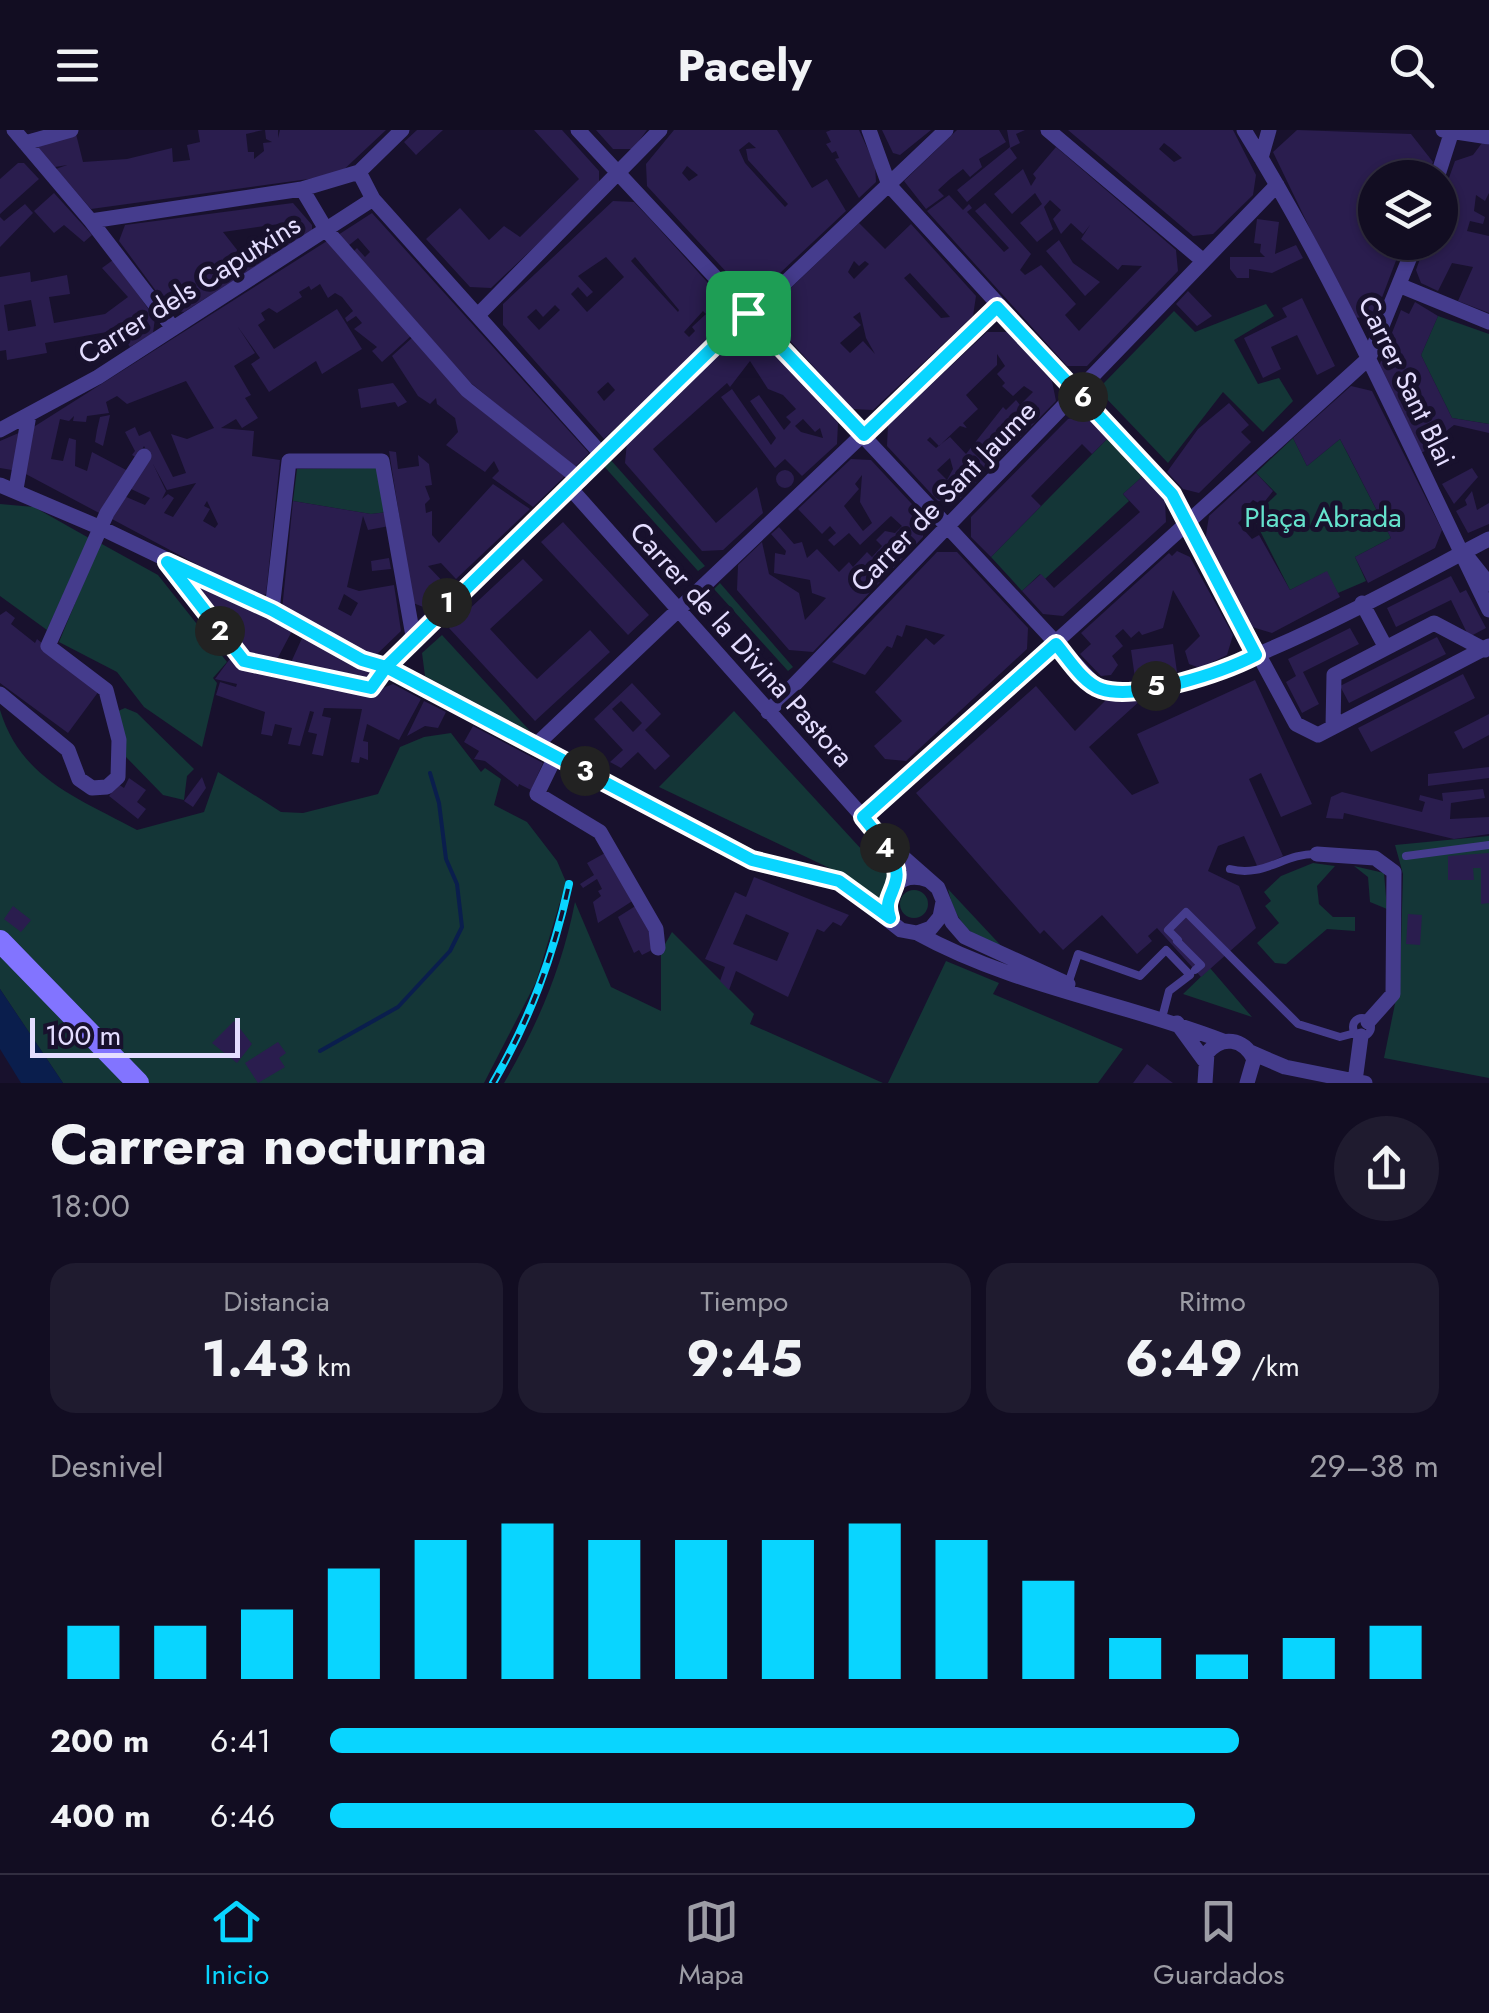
<!DOCTYPE html>
<html lang="es">
<meta charset="utf-8">
<style>
:root{--surface:#120d22;--page:#1f1b2f;--text:#f1f3f6;--muted:#9c9ca5;--line:#312d40;--accent:#09d5ff}
body{margin:0;font-family:Jost,sans-serif;background:var(--page);color:var(--text);height:100vh;display:flex;flex-direction:column;font-size:38px;white-space:nowrap}
*{box-sizing:border-box;margin:0}
p{font-size:32px;color:var(--muted)}
.icon{flex:none;width:55px;height:55px;fill:none;stroke:currentColor;stroke-width:2;stroke-linecap:round;stroke-linejoin:round}
.map{position:relative;height:953px;overflow:hidden}
.panel{display:flex;flex-direction:column;background:var(--surface);flex:1}
.panel>*{flex:none}
.buttons{position:absolute;left:1358px;top:30px;display:grid;gap:20px}
.buttons a{display:grid;place-items:center;width:100px;height:100px;border-radius:50%;background:var(--surface);box-shadow:0 2px 8px #0004,0 0 0 2px var(--line);font-size:50px}
.scale{position:absolute;left:30px;bottom:25px;width:210px;box-sizing:border-box;padding-left:10px;border:5px solid #e4ddff;border-top:0;font-size:28px;line-height:35px;white-space:nowrap;color:#e4ddff;-webkit-text-stroke:8px #18112d;paint-order:stroke}
.pin{position:absolute;display:grid;place-items:center;width:85px;height:85px;color:#fff;margin:-42px;border-radius:20px;box-shadow:0 5px 15px #0006}
.km{position:absolute;width:50px;height:50px;margin:-25px;border-radius:50%;background:#222;color:#fff;font-size:28px;line-height:50px;text-align:center}
.round{display:grid;place-items:center;flex:none;width:105px;height:105px;border-radius:52px;background:var(--page)}
.overview{display:flex;align-items:center;justify-content:space-between;height:170px;padding:0 50px}
h1{font-size:55px;font-weight:700;line-height:75px}
.stats{display:grid;grid-template-columns:repeat(3,1fr);gap:15px;height:170px;padding:10px 50px}
.stats div{display:grid;align-content:center;border-radius:25px;background:var(--page);text-align:center}
.stats b{font-size:50px;font-weight:700}
.stats small{font-size:28px;font-weight:400}
.stats p{font-size:28px}
.chart{height:280px;padding:20px 50px}
.chart p{display:flex;justify-content:space-between}
.chart svg{width:100%;height:180px;margin-top:10px;stroke:var(--accent);stroke-width:6}
ul{padding:0 50px;list-style:none;font-size:32px}
li{display:grid;grid-template-columns:160px 120px 1fr;align-items:center;height:75px}
li i{height:25px;border-radius:12px;background:var(--accent)}
header{display:flex;justify-content:space-between;align-items:center;height:130px;padding:0 50px;background:var(--surface);font-size:45px;font-weight:700}
.tab-bar{display:flex;justify-content:space-around;align-items:center;height:140px;border-top:2px solid var(--line);background:var(--surface);font-size:28px;color:var(--muted)}
.tab-bar a{display:grid;justify-items:center;gap:5px}
.tab-bar .selected{color:var(--accent)}
.map>svg:first-child{display:block}
.green{fill:#143637}
.water{fill:#0a1e4d}
.lines{fill:none;stroke-linecap:round;stroke-linejoin:round}
.stream{stroke:#0a1e4d;stroke-width:4}
.building{fill:#2a1d4e;fill-rule:evenodd}
.lane{stroke:#453c8d;stroke-width:8}
.street{stroke:#453c8d;stroke-width:15}
.secondary{stroke:#8274ff;stroke-width:22}
.rail-casing{stroke:#09d5ff;stroke-width:8}
.rail{stroke:#18112d;stroke-width:4;stroke-dasharray:11;stroke-linecap:butt}
.route-casing{stroke:#fff;stroke-width:20}
.route{stroke:#09d5ff;stroke-width:12}
.labels{text-anchor:middle;stroke-width:10;stroke-linejoin:round;paint-order:stroke}
.street-label{font-size:28px;fill:#e4ddff;stroke:#18112d}
.park-label{font-size:28px;fill:#65e3cd;stroke:#18112d}
</style>
<header><svg class="icon" aria-label="menu" viewBox="0 0 24 24"><path d="M4 6h16M4 12h16M4 18h16"/></svg>Pacely<svg class="icon" aria-label="search" viewBox="0 0 24 24"><circle cx="10" cy="10" r="6"/><path d="M15 15l6 6"/></svg></header>
<div class="map">
<svg width="1489" height="953" viewBox="0 0 1489 953">
<rect width="100%" height="100%" fill="#18112d"/>
<!-- green -->
<path class="green" d="M1266 174 1274 186 1234 210 1258 254 1279 248 1293 271 1263 302 1223 262 1168 333 1104 266V253L1174 181 1195 202Z
M1438 186 1489 204V294L1452 288 1421 225Z
M1293 308 1307 336 1340 309 1391 408 1355 427 1366 451 1338 463 1326 442 1290 460 1253 387 1277 364 1256 343Z
M1107 309 1142 347 1123 364 1129 371 1045 449 1040 444 1022 461 991 427Z
M609 328 705 436 698 441 602 334Z
M376 338 388 382 371 384 293 371 297 339Z
M0 374 34 377 89 408 47 500 0 466Z
M100 413 158 445 227 532 213 548 217 553 202 617 144 577 117 542 59 512Z
M720 453 793 537 788 541 714 459Z
M442 505 531 602 425 546 422 523Z
M125 578 137 583 194 639 187 646 184 670 163 665 126 627 118 581Z
M0 580C21 649 78 668 137 700L204 682 218 642 281 682 303 683 378 664 400 617 424 607 451 603 481 642 485 638 501 649 494 675 527 692 557 731 566 752 536 852 484 953H63L0 859Z
M734 581 863 721 880 728 887 744 881 774 842 744 659 657Z
M1489 706V948L1384 928 1400 849 1403 744 1395 715Z
M1313 733 1335 736 1317 756 1319 774 1333 787H1355V801L1327 799 1286 834 1275 833 1257 813 1279 793 1265 776 1271 771 1264 762 1281 746Z
M1354 736 1384 743 1387 779 1370 772 1368 747Z
M948 759 1006 821C973 808 956 795 948 759Z
M900 774a14 14 0 1 1 28 0a14 14 0 1 1-28 0Z
M575 772 611 857 661 881V821L672 802 754 884 750 894 883 953H504C538 894 562 838 575 772Z
M946 831 999 853 993 864 1123 919 1098 953H888Z
M1210 838 1252 887 1183 864Z"/>
<!-- water -->
<path class="water" d="M0 859 63 953H21L0 919Z"/>
<g class="lines">
<!-- stream -->
<path class="stream" d="M320 921 398 877 450 821 462 797 457 754 446 729 439 673 430 643"/>
</g>
<!-- building -->
<path class="building" d="M198 0H263L246 4 248 22H254V29L264 21 263 13 272 12 266 9 265 0H278V8L280 0H386L338 45 91 79 56 39 67 35 55 37 37 17 76 4 83 32 127 29 172 18 173 32 190 30 187 15 200 12Z
M417 0H443L416 25 404 12Z
M534 0H562L599 41V56L491 158 470 157 426 109 460 78 489 110 504 96 520 107 579 49Z
M596 0H647L633 19H613Z
M674 0H777L812 58 827 49 846 81 762 160 742 159 647 56 646 34ZM749 12 756 18 746 19 748 30 788 74 785 77 745 33 739 20ZM687 36 698 45 689 51 682 43Z
M831 0H859L875 35 876 52 859 68 835 29 839 28 836 21 832 23 826 14 831 12 826 2Z
M882 0H931L900 25 893 23Z
M957 0H999L1006 12 979 29 982 37 970 47 963 39 950 49 938 60 944 66 926 79 904 51Z
M1007 0H1025L1016 4 1020 13 1010 18 1017 28 967 72 957 60 1010 17Z
M1068 0H1233L1256 45 1253 65 1213 104 1193 106ZM1164 13 1172 19 1182 28 1174 32 1159 19Z
M1297 0 1411 4 1433 32 1427 48H1375V112H1403L1375 186 1353 188 1273 22Z
M1482 13 1489 15V63L1485 71 1476 65 1474 81 1485 87 1483 94 1470 91 1467 101 1489 106V183L1458 171 1473 137 1452 133 1438 161 1421 153 1416 140 1426 112H1440V73L1455 31 1473 25Z
M1056 17 1176 120 1178 141 1087 236H1067L927 81 949 65 963 80 969 74 972 78 967 82 1004 122 1009 118 975 81 985 73 1031 124 1020 140 1025 145 1041 135 1076 174 1065 185 1079 201 1142 136 1122 135 1118 140 1081 109 1090 95 1083 104 1071 93 1061 104 1053 89 1061 80 1050 70 1044 77 1053 99 1037 112 1020 93 1042 74 1035 63 1012 84 994 64 1023 39 1031 56 1036 48 1033 44Z
M18 33H24L39 49 0 84V49Z
M54 63 92 105 84 112 64 95 54 103 34 81Z
M613 71 634 72 652 91 727 174 726 194 604 309 503 195V174ZM606 127 624 147 587 182 571 164 578 157 587 167 593 162 578 146ZM635 127 679 180 678 182 631 131ZM555 175 560 180 539 200 527 187 536 179 543 187ZM703 181 706 184 692 197 695 201 689 207 684 202ZM608 252 615 260 604 271 597 262Z
M293 73 312 95V101L184 182 170 180 119 111 125 95ZM279 94 285 104 245 130 223 102Z
M25 74 33 83 0 117V87L4 91Z
M372 83 589 323 574 338 471 253 353 122 357 118 365 127 370 122 358 108 348 116 338 105Z
M1257 89 1279 92 1275 124 1296 115 1303 128 1272 143 1249 139V148H1237L1230 139V127H1265L1260 122 1261 114 1254 113Z
M859 93 885 119 911 94 976 166 973 186 873 280 852 279 774 193 775 173ZM854 131 859 136 865 131 869 134 854 149 848 142ZM910 143 943 179 950 187 941 188 904 148ZM860 182 866 208 875 224 863 211 850 223 840 213 861 195 853 187Z
M1059 110 1073 133 1100 152 1085 166 1046 121Z
M327 111 412 205 382 232 372 221 377 217 354 199 362 193 356 186 347 192 345 188 353 181 342 167 335 163 328 168 320 154 311 160 309 156 299 162 302 167 277 183 269 178 261 183 265 190 258 195 274 219 337 179 362 219 322 244 316 231 269 262 251 234 260 228 238 197 255 223 234 236 251 265 245 268 258 288 242 298 236 289 221 298 254 301 252 326 280 330 266 464 258 467 110 388 124 366 145 375 150 368 129 358 150 327 144 316 137 328 132 325 135 321 125 302 135 297 139 306 150 301 173 347 186 343 171 304 187 309 214 298 186 251 127 274 117 266 106 272 109 283 87 286 86 292 73 291 74 286 69 291 60 289 51 329 63 331 69 308 76 310 75 336 87 341 92 322 128 341 101 384 22 342 32 298ZM153 334 167 360 196 353 173 387 164 383 174 368 168 364 162 369 166 361ZM207 371 218 394 215 398 203 391 210 379 204 376Z
M113 130 155 188 153 203 130 217 118 200 45 213 47 223 7 230 6 220 0 221V147L30 142 31 152 67 145 70 164 49 167 54 193 105 184 128 167 102 138ZM31 170 36 196 8 201 4 175Z
M1188 161 1212 186 1197 196 1176 174Z
M1302 168 1335 236 1317 245 1297 205 1271 217 1281 239 1263 248 1244 208 1287 187 1282 178Z
M1415 172 1438 186 1421 225 1452 288 1489 294V303L1454 295 1445 302 1448 309 1421 323 1379 236 1401 180 1409 184Z
M987 202H1008L1052 251 1056 271 958 371H938L887 316 888 295ZM997 224 1005 236 997 244 1005 253 1002 256 1013 266 1024 256 1033 262 1020 275 1016 270 1006 280 1003 277 966 324 950 307 936 318 927 310 930 307 939 316 960 296 967 298 963 293 978 279 966 265 997 235ZM950 328 953 339 947 350 937 340Z
M413 207 565 346 533 377 492 348 499 341 494 331 485 342 446 315 458 302 455 288 437 274 436 268 430 274 418 266 392 226Z
M739 207 760 209 838 293 837 314 802 346 785 329 775 338 721 267 732 259 771 315 776 308 750 271 759 265 784 300 791 292 786 287 796 279 783 265 768 259 750 231 730 257 727 253 653 319 716 393 757 357 763 383 723 420 702 421 625 333 627 312ZM803 289 815 302 820 298 823 308 801 302 795 296Z
M393 253 407 272 398 277 395 272 361 278 358 259Z
M1351 256 1372 261 1442 400 1435 418 1368 453 1355 427 1391 408 1349 326 1340 309 1307 336 1293 308Z
M1229 273 1249 295 1241 302 1251 312 1199 363 1183 359 1167 342 1198 299Z
M110 285 109 290 103 316 95 312 97 300 100 287Z
M1086 285 1107 309 1092 324 1082 314 1031 366 1041 376 991 427 971 407V387L1068 289Z
M21 302 12 340 0 338V311Z
M389 321 396 322 398 339 419 336 418 325 429 334 432 355 425 356 430 369 425 374 426 383 432 381V405L439 413 493 354 530 379 456 449 441 433 428 436 448 457 426 478 413 473Z
M851 329 871 330 924 387 923 407 813 522 789 520 737 460 738 435 762 412 769 444 799 463 805 490 826 468 812 463 810 450 774 443 775 423 785 425 786 421 771 404 779 397 794 414 802 412 807 428 817 419 839 442 849 432 853 437 867 422 872 427 882 416 876 410 885 401 895 403 902 396 891 386 860 415 849 403 834 416 828 410 836 403 830 396 822 404 798 379ZM862 345 860 372 872 393 863 401 844 376 859 359 855 354Z
M1472 338 1478 347 1454 374 1442 354Z
M776 349a9 9 0 1 1 18 0a9 9 0 1 1-18 0Z
M1256 343 1273 361 1262 375 1253 370 1249 374 1255 380 1253 387 1249 382 1238 393 1252 409 1259 405 1290 460 1327 441 1340 467 1272 503 1252 497 1205 411 1209 386Z
M1142 347 1165 371 1166 392 1063 486 1043 484 1022 461 1041 444 1054 458 1140 382 1123 364Z
M1472 361 1477 380 1489 373V394L1468 403 1456 381 1467 375 1465 370Z
M293 371 371 384 388 382 391 396 384 397 368 400 363 386 347 457 359 461 394 455 401 501 373 528 282 480ZM344 464 358 473 351 486 338 479Z
M563 392 649 485 628 505 541 412Z
M1177 421 1190 427 1233 505 1227 525 1200 538 1189 534 1185 521 1200 506 1173 460 1163 498 1142 505 1139 501 1131 508 1123 499 1115 506 1123 516 1112 526 1118 535 1111 545 1101 546 1080 524 1091 514 1081 503 1169 423 1172 426Z
M937 422H957L1028 498 1027 519 906 631 885 629 874 616 902 591 875 562 926 508 934 515 945 505 906 495 902 507 897 505 892 518 887 516 865 545 832 532Z
M389 428 391 439 372 441 371 431Z
M523 429 543 450 490 499 529 541 537 549 590 500 610 522 535 591 449 498Z
M1451 446 1460 463 1466 460 1486 498 1469 507 1451 470 1396 497 1387 478Z
M194 449 292 501 274 535 249 526 192 454Z
M6 481 15 488 11 494 35 513 37 509 43 514 99 561 68 603 0 553V485Z
M1350 498 1359 514 1303 542 1319 574 1302 583 1286 552 1296 546 1288 529Z
M303 506 372 543 370 553 288 539Z
M1437 507 1446 524 1349 573 1340 556Z
M1173 514 1177 542 1135 548 1131 520Z
M232 526 242 535 289 548 373 562 393 554 421 569 399 610 367 594 363 611 368 612V630L360 627 359 633 351 632 362 579 324 578 322 586 331 588 323 626 312 624 317 604 308 602 314 582 310 581 300 616 288 614 292 598 275 594 272 606 261 604 265 582 216 565 220 552 236 557 237 554 215 549Z
M1463 544 1475 568 1371 622 1358 598Z
M1255 550 1312 674 1281 687 1261 643 1249 649 1283 726 1258 738 1244 706 1218 716 1208 741 1239 756 1256 798 1201 847 1157 798 1148 806 1152 811 1137 824 1102 785 1063 820 1044 800 1040 804 916 663 1036 556 1075 601 1106 570 1142 569 1089 617 1132 665 1159 653 1137 604Z
M632 553 661 584 645 600 670 626 655 640 638 622 621 638 610 632 623 620 594 589ZM621 571 642 593 633 602 612 579Z
M424 571 446 582 438 598 425 596 407 606Z
M1489 584V605L1463 619 1454 602Z
M473 596 543 633 531 660 519 654 518 657 485 631 474 629 479 621 464 612Z
M1489 637V648L1428 656V644Z
M202 647 206 658 193 677 184 671Z
M129 648 146 660 137 672 146 679 138 689 109 666 118 654 124 658Z
M1483 659 1485 668 1451 673 1450 689 1489 687V704L1454 709 1344 683 1343 689 1326 688 1331 667 1342 662 1422 682 1425 672 1419 670 1420 665 1443 671 1442 663Z
M605 723 634 770 598 793 593 772 601 766 598 761 602 759 597 749 583 758 580 754 594 745 587 733Z
M1489 723V773L1481 774V738H1473L1474 750H1448V726Z
M754 747 849 785 841 796 833 792 824 802 817 799 788 867 736 841 729 860 720 851 725 837 705 829 735 762 746 767ZM746 784 789 803 777 831 733 814Z
M637 775 652 799V820L642 825 639 820 634 823 618 787Z
M13 776 31 790 21 802 4 789Z
M1408 784 1422 785 1420 815 1406 814Z
M234 891 252 914 237 933 212 913Z
M278 912 286 923 279 928 285 937 258 953 245 933Z
M1147 934 1173 953H1133Z"/>
<g class="lines">
<!-- lane -->
<path class="lane" d="M1406 726 1489 715
M1230 739C1264 748 1284 723 1317 724
M1178 810 1168 800 1186 782 1298 894 1340 907 1355 903
M1177 811 1201 835 1195 840
M1068 854 1078 824 1140 846 1166 820 1190 845 1169 861 1162 888
M1353 897a9 9 0 1 1 18 0a9 9 0 1 1-18 0Z"/>
<!-- street -->
<path class="street" d="M14 0 91 91 173 198
M578 0 1098 558C1184 582 1406 451 1489 409
M869 0 889 55 1172 364 1296 594 1318 605 1489 516
M1048 0 1201 129
M1244 0C1339 153 1410 318 1489 480
M1443 0 1489 7
M25 13 71 0
M1261 28 1269 0
M359 42 373 69 604 327
M1437 48 1452 1
M302 59 327 101 467 260 581 350
M91 91 302 59 359 42 402 0
M1401 156 1489 192
M479 184 660 0
M0 300 98 247 373 69
M0 355 101 398 272 480 362 530 386 537 753 730 839 751 901 800 917 803 931 798 940 787 943 772
M16 359 29 285
M571 359 863 687 895 734 896 753
M1469 429 1489 454
M170 436 243 531 371 558 413 506 946 0
M1362 473 1386 518
M272 480 289 331H382L413 506
M0 564 68 620 79 649 92 658 107 657 118 647 119 610 106 560 48 516 107 383 144 326
M768 582 1277 55
M1333 597 1334 545 1434 493 1485 520
M537 614 997 177
M556 625 537 664 600 702 656 799 658 818
M863 687 1369 228 1416 112
M888 714 938 758 952 792 965 807 1068 854
M1317 724 1375 728 1394 742 1393 864 1368 892
M889 788C881 761 901 740 928 750
M917 803C1013 856 1122 872 1223 911
M1177 893 1204 930
M1250 922 1285 937 1365 953
M1355 951 1361 906
M1205 953 1207 923C1222 905 1243 908 1254 929L1247 953"/>
<!-- secondary -->
<path class="secondary" d="M0 811 138 953"/>
<!-- rail casing -->
<g class="rail-casing">
<path id="rail" d="M493 953C530 889 553 827 569 754"/>
</g>
<!-- rail -->
<use href="#rail" class="rail"/>
</g>
<g class="lines">
<!-- route casing -->
<g class="route-casing">
<path id="route" d="M748 183 386 537 362 530 272 480 167 432 244 531 371 558 386 537 752 730 839 751 890 788C884 770 893 765 896 750 901 729 875 702 863 687L1056 514C1068 528 1083 553 1101 559 1137 571 1223 542 1256 525L1172 364 997 177 864 305 748 183"/>
</g>
<!-- route -->
<use href="#route" class="route"/>
</g>
<g class="labels">
<!-- street labels -->
<g class="street-label">
<text transform="translate(189 159) rotate(-32)" y="10">Carrer dels Caputxins</text>
<text transform="translate(1407 251) rotate(64)" y="10">Carrer Sant Blai</text>
<text transform="translate(943 366) rotate(-46)" y="10">Carrer de Sant Jaume</text>
<text transform="translate(742 514) rotate(48)" y="10">Carrer de la Divina Pastora</text>
</g>
<!-- park labels -->
<g class="park-label">
<text x="1323" y="397">Plaça Abrada</text>
</g>
</g>
</svg>
<div class="buttons">
<a><svg class="icon" aria-label="layers" viewBox="0 0 24 24"><path d="M12 4l9 5-9 5-9-5zM3 14l9 5 9-5"/></svg></a>
</div>
<div class="scale">100 m</div>
<div class="pin" style="left:748px;top:183px;background:#1e9e55"><svg class="icon" aria-label="arrive" viewBox="0 0 24 24"><path d="M6 21V4h12l-3 4 3 4H6"/></svg></div>
<b class="km" style="left:447px;top:473px">1</b>
<b class="km" style="left:220px;top:501px">2</b>
<b class="km" style="left:585px;top:641px">3</b>
<b class="km" style="left:885px;top:718px">4</b>
<b class="km" style="left:1156px;top:556px">5</b>
<b class="km" style="left:1083px;top:267px">6</b>
</div>
<section class="panel">
<div class="overview"><div><h1>Carrera nocturna</h1><p>18:00</p></div><a class="round"><svg class="icon" aria-label="share" viewBox="0 0 24 24"><path d="M12 15V3M7 8l5-5 5 5M5 13v7h14v-7"/></svg></a></div>
<div class="stats">
<div><p>Distancia</p><b>1.43<small> km</small></b></div>
<div><p>Tiempo</p><b>9:45</b></div>
<div><p>Ritmo</p><b>6:49<small> /km</small></b></div>
</div>
<div class="chart"><p><span>Desnivel</span>29–38 m</p>
<svg viewBox="0 0 160 44" preserveAspectRatio="none"><path d="M5 44V31M15 44V31M25 44V27M35 44V17M45 44V10M55 44V6M65 44V10M75 44V10M85 44V10M95 44V6M105 44V10M115 44V20M125 44V34M135 44V38M145 44V34M155 44V31"/></svg>
</div>
<ul>
<li><b>200 m</b>6:41<i style="width:82%"></i></li>
<li><b>400 m</b>6:46<i style="width:78%"></i></li>
</ul>
</section>
<nav class="tab-bar">
<a class="selected"><svg class="icon" aria-label="home" viewBox="0 0 24 24"><path d="M3 11l9-7 9 7M6 9v11h12V9"/></svg>Inicio</a>
<a><svg class="icon" aria-label="map" viewBox="0 0 24 24"><path d="M3 6l6-2 6 2 6-2v14l-6 2-6-2-6 2zM9 4v14M15 6v14"/></svg>Mapa</a>
<a><svg class="icon" aria-label="saved" viewBox="0 0 24 24"><path d="M7 4h10v16l-5-4-5 4z"/></svg>Guardados</a>
</nav>
